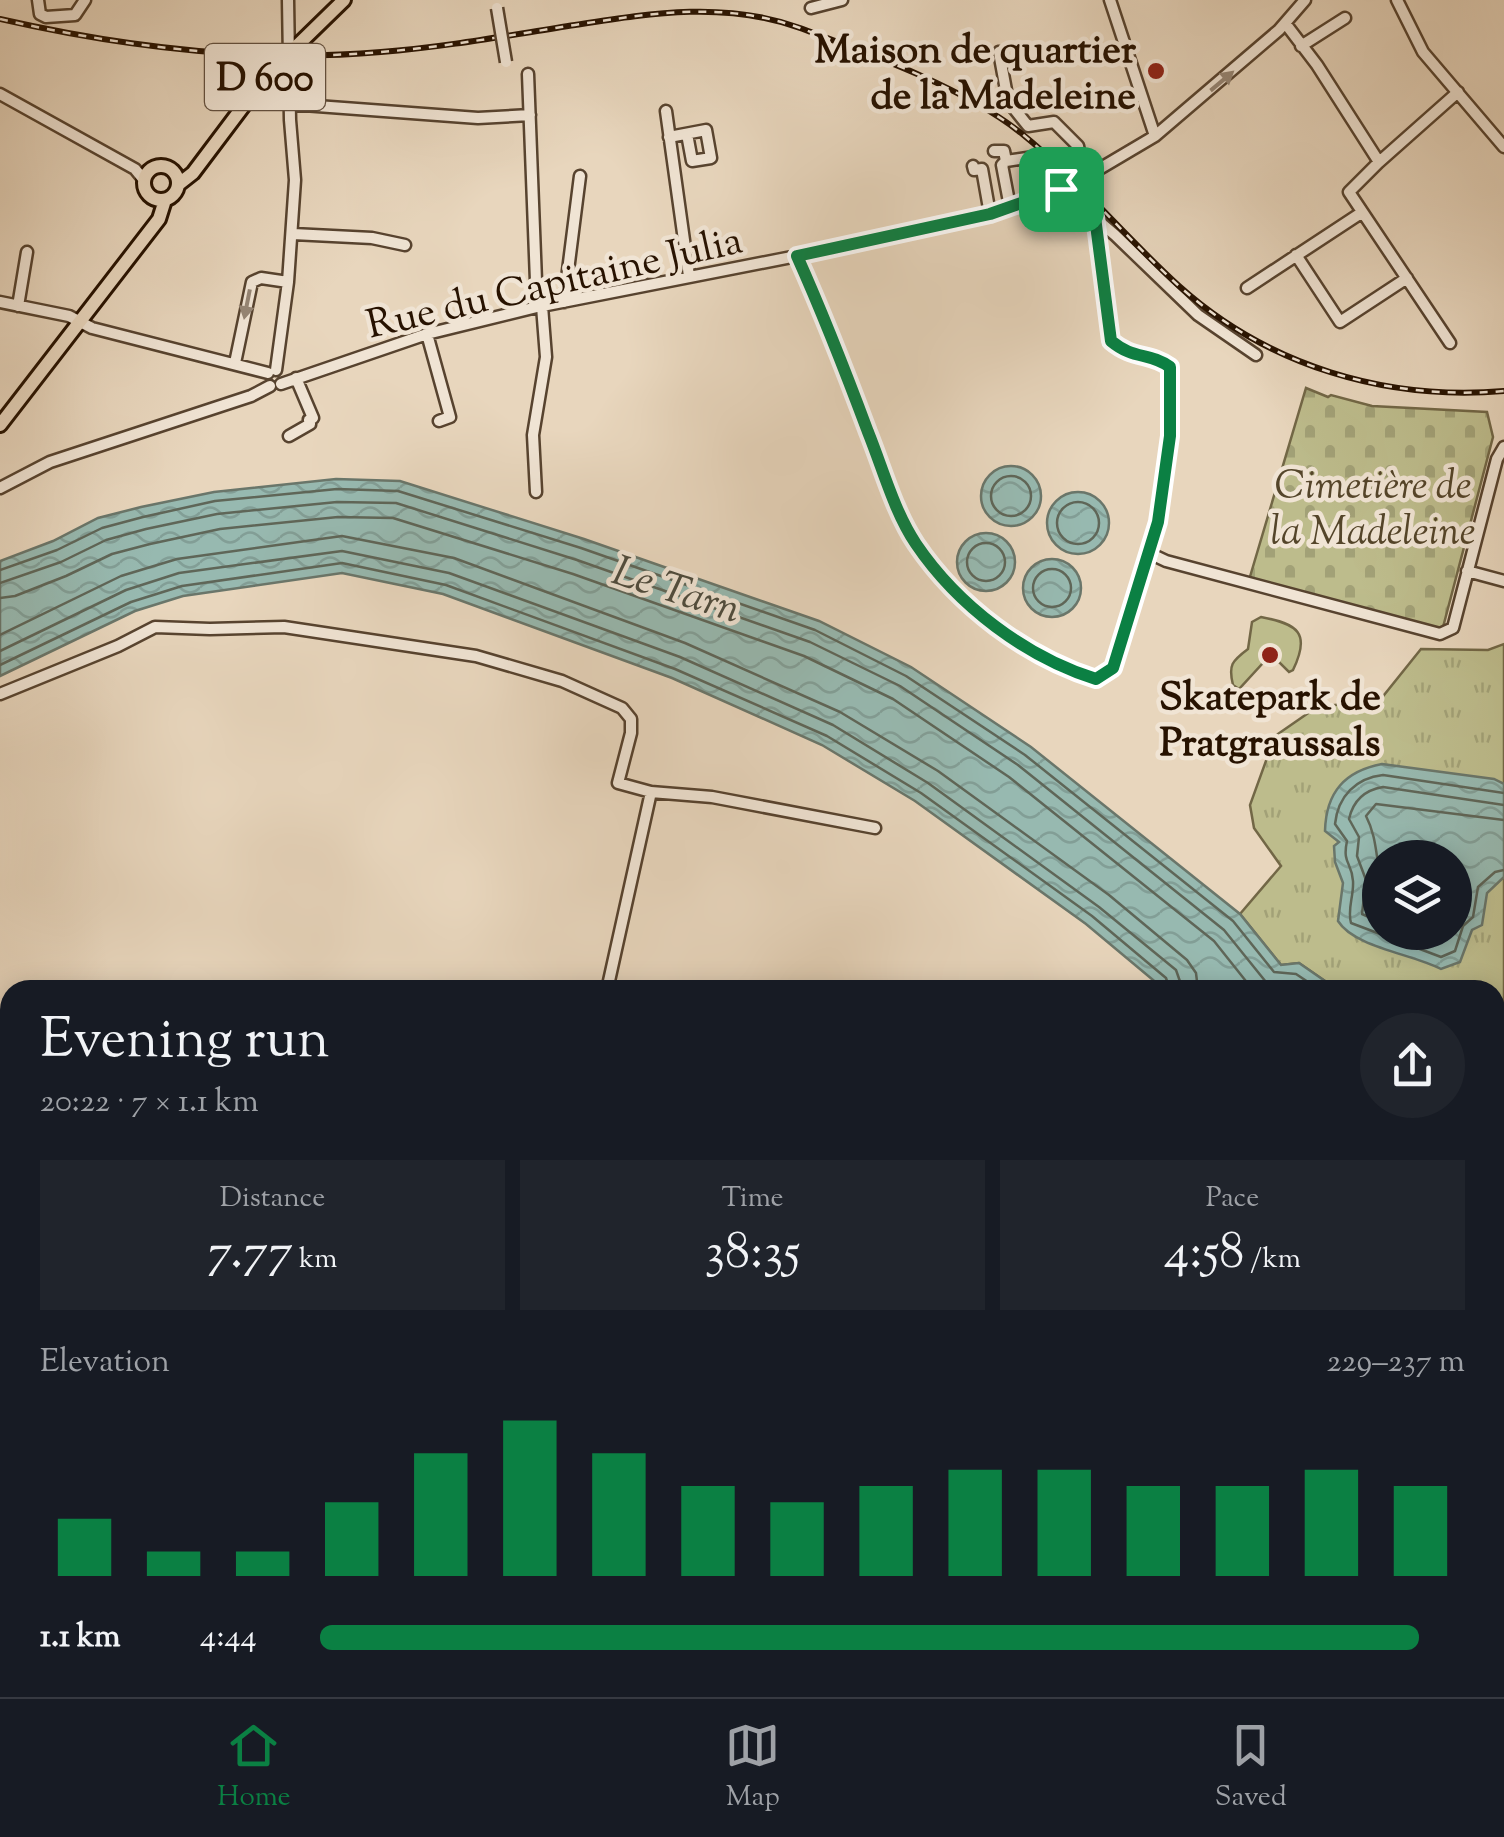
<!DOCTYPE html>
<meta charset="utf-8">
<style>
:root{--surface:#171b24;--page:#20242c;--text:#f1f3f6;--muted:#9ea1a6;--line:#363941;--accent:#0b8043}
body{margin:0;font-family:"Sorts Mill Goudy",serif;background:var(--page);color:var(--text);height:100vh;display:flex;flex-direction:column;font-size:38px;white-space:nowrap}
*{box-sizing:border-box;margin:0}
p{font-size:32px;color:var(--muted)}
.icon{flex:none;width:55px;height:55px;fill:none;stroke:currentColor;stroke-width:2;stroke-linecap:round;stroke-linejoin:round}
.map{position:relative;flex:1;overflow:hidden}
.sheet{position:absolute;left:0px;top:980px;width:1505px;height:718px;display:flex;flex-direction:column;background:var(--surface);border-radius:30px 30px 0 0;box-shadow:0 5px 25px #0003}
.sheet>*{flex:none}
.controls{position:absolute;left:1362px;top:840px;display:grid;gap:20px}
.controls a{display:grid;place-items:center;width:110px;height:110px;border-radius:50%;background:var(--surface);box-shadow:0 5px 25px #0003;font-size:50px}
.pin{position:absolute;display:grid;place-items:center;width:85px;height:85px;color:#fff;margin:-42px;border-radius:20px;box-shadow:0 5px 15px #0006}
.round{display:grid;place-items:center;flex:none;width:105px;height:105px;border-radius:52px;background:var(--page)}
.overview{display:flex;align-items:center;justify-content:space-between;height:170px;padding:0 40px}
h1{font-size:55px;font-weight:600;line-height:75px}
.figures{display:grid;grid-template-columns:repeat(3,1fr);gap:15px;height:170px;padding:10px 40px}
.figures div{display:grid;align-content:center;border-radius:0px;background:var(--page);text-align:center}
.figures b{font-size:50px;font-weight:600}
.figures small{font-size:28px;font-weight:400}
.figures p{font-size:28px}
.chart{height:280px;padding:20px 40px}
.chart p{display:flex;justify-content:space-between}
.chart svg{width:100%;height:180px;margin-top:10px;stroke:var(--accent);stroke-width:6}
ul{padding:0 40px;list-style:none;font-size:32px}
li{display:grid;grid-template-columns:160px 120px 1fr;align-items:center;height:75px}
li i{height:25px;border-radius:12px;background:var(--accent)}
.tab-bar{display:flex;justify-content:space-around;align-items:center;height:140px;border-top:2px solid var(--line);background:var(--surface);font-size:28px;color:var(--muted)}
.tab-bar a{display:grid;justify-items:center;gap:5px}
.tab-bar .on{color:var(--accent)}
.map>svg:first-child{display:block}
.grass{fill:url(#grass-dots);stroke:#726746;stroke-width:2.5}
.cemetery{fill:url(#cemetery-stones);stroke:#726746;stroke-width:2.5}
.park{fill:url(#park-tufts);stroke:#726746;stroke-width:2.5;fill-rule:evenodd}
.pitch{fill:#bdbc8c;stroke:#726746;stroke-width:2.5}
.water{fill:url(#water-waves);stroke:#6a766a;stroke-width:2.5;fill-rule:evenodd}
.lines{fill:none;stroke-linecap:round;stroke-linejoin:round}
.shore{stroke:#5f6658;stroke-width:2.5}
.minor-casing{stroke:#57432f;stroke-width:15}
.major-casing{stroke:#271200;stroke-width:18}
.minor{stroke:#f0e4d4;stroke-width:10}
.major{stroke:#e8d6bd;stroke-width:12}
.rail-casing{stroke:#271200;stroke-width:6}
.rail{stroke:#f0e4d4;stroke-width:2.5;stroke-dasharray:8;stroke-linecap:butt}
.minor-bridge-casing{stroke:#57432f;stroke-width:15;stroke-linecap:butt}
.minor-bridge{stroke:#f0e4d4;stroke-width:10}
.oneway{fill:#968675}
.route-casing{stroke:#fff;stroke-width:20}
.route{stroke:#0b8043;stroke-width:12}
.poi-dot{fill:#8f2418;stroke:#f0e4d4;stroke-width:4}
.labels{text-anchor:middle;stroke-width:9;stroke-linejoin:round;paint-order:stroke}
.shield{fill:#f0e4d4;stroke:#635140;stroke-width:2.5}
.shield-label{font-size:38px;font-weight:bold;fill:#271200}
.poi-label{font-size:40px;font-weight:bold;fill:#271200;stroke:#f0e4d4;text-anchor:end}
.street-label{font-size:40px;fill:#271200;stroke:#f0e4d4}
.park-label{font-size:40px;font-style:italic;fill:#54452a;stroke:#f0e4d4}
.water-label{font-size:42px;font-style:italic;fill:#4e4c3e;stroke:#f0e4d4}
</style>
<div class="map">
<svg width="1504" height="1697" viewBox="0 0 1504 1697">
<defs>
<pattern id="grass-dots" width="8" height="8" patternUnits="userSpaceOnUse" patternTransform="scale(2.5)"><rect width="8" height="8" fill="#bdbc8c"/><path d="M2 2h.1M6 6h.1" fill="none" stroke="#a2a177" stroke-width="1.8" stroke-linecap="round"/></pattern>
<pattern id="cemetery-stones" width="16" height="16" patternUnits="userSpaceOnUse" patternTransform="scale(2.5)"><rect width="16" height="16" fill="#bdbc8c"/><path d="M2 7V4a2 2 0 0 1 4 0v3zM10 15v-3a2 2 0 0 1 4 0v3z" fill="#a2a177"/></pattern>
<pattern id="park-tufts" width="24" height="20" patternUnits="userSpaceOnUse" patternTransform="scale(2.5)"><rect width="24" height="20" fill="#bdbc8c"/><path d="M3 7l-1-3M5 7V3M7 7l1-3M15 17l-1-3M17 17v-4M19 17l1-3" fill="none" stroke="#a2a177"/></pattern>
<pattern id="water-waves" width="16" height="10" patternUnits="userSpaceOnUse" patternTransform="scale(2.5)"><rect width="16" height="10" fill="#97b9b0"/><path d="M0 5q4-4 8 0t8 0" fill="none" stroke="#829e96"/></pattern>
</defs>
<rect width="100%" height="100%" fill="#e8d6bd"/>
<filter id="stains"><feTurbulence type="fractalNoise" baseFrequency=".002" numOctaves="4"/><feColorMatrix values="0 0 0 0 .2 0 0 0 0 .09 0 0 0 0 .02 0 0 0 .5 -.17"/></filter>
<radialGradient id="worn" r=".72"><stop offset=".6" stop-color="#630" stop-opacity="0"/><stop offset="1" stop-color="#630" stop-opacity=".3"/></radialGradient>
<!-- grass -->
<path class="grass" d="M227 1688H1155L1165 1697H225Z"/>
<!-- cemetery -->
<path class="cemetery" d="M1306 388 1328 397 1331 395 1372 406 1487 412 1493 437 1442 631 1249 580Z"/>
<!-- park -->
<path class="park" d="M1504 644V1042L1495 1044V990H1338L1299 963 1281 965 1240 914 1281 866 1254 828 1250 805 1275 736 1317 707 1380 700 1421 649 1488 650ZM1380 858H1455V932H1380Z"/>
<!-- pitch -->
<path class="pitch" d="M1261 617C1298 624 1311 633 1293 670L1289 672 1279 662 1263 663 1239 689 1233 685C1228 665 1232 661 1248 649L1252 622Z"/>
<!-- water -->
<path class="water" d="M981 496a30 30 0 1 1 60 0a30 30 0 1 1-60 0Z
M336 479 400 481 584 539 819 621 911 667 1031 747 1240 914 1281 965 1299 963 1338 990H1165L1086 924 915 801 822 745 672 678 443 594 342 573 183 596 135 611 0 676V561L53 541 98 518 141 507 214 492Z
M1047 523a31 31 0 1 1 62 0a31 31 0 1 1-62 0Z
M957 562a29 29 0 1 1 58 0a29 29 0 1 1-58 0Z
M1023 588a29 29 0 1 1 58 0a29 29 0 1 1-58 0Z
M1382 764 1494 779 1504 784V877L1487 893 1482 925 1472 930 1460 962 1441 969C1412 954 1354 947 1338 921L1343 883 1335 862 1334 846 1339 842 1325 831C1326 792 1345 771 1382 764ZM1380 858H1455V932H1380Z
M1504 1042V1166L1495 1165V1044Z"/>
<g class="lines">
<!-- shore -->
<path class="shore" d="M991 496a20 20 0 1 1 40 0a20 20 0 1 1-40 0Z
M1057 523a21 21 0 1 1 42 0a21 21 0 1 1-42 0Z
M967 562a19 19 0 1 1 38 0a19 19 0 1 1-38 0Z
M1033 588a19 19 0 1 1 38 0a19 19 0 1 1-38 0Z
M0 570 57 550 102 528 143 517 215 501 337 489 398 491 581 548 815 630 906 676 1025 755 1233 921 1274 972 1296 974 1320 990
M0 583 61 562 106 540 146 529 217 514 337 502 396 503 577 560 810 642 900 686 1018 765 1224 930 1266 982 1299 990
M0 598 15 596 66 576 112 554 150 544 220 529 338 517 393 518 573 574 804 656 893 699 1009 777 1214 941 1253 990
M0 635 121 576 177 559 342 536 454 558 685 643 840 712 938 771 1109 895 1187 960 1196 973 1198 990
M0 651 126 590 179 573 342 551 449 573 680 657 833 725 928 783 1099 907 1176 970 1183 990
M0 665 131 602 182 586 342 563 446 585 675 669 827 736 921 793 1092 916 1166 978 1170 990
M1504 793 1383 775C1356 778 1338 796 1335 824L1347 841C1342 864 1352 862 1353 881 1354 896 1347 909 1351 923L1441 957 1455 951 1463 926 1473 917 1478 887 1495 872 1504 870
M1380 875C1376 855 1376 835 1366 816L1376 804 1504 820
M1380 922 1362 914 1366 880 1357 856 1359 837 1349 819C1353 801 1365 790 1383 787L1504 805"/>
<!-- minor casing -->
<g class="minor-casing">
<path id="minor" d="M38 0 40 14 46 17 75 15 85 0
M1110 0 1155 136
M1397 0 1423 52 1504 147
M811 8 842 0
M1285 23 1317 65 1379 162
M1301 46 1345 18
M999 52 1008 101 1028 126 1054 122 1078 146 1084 178
M528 74 537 307
M0 94 135 169 144 180
M290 104 478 118 530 115
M666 111 689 276
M669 137 706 130 711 158 692 161 687 134
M994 151H1004L1006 161 1002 165 1010 207
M1006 161 1034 157 1039 160 1051 193
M973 166 974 170 982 169 990 214
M1061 189 1115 235 1198 315 1256 355
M1095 217 1111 341C1134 360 1149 352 1170 367 1171 431 1168 492 1149 553L1166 561 1440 634 1453 628 1497 459 1504 447
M293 234 372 238 405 245
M1296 255 1340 322 1407 278
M797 256C822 314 846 373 868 432 883 469 894 511 916 544 958 606 1026 657 1096 679L1113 667 1149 553
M1247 288 1361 213
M0 302 69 316 92 328 268 373
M564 302 580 176
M18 306 27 252
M427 334 450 417 439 421
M1450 343 1349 192 1378 163 1458 92
M235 363 252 282 261 278 288 282
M276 370 288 282 295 180 290 120 288 0
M281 384 427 334 537 307 873 241 990 214 1051 193 1084 178 1155 136 1279 30 1305 0
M289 436 310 424 309 420 313 418 296 378
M0 488 50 462 251 396 270 386
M536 492 533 435 546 357 542 306
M1467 571 1504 581
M0 694 118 646 155 627 210 629 284 627 476 656 562 681 622 708 631 719V733L618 783 651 792
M607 990 651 792 712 797 875 828
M0 1165 10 1162
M1495 1283 1504 1284
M1495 1586H1504
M1495 1619H1504
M120 1688 122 1697
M1216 1688 1240 1697
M1075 1697 1082 1688
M1456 1697 1458 1688"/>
</g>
<!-- major casing -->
<g class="major-casing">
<path id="major" d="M144 183a17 17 0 1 1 34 0a17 17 0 1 1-34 0Z
M179 184 193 173 266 76 344 0
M0 425 159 219 165 200"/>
</g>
<!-- minor -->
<use href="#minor" class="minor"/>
<!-- major -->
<use href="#major" class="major"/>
<!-- rail casing -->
<g class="rail-casing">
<path id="rail" d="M0 19C123 47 254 63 381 52 446 47 510 35 575 25 652 13 725 1 800 28 870 54 963 87 1021 133 1078 179 1125 237 1179 286 1268 366 1386 401 1504 391"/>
</g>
<!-- rail -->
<use href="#rail" class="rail"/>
<!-- minor-bridge casing -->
<g class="minor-bridge-casing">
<path id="minor-bridge" d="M497 8 506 62"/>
</g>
<!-- minor-bridge -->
<use href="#minor-bridge" class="minor-bridge"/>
</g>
<!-- one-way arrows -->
<defs><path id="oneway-solid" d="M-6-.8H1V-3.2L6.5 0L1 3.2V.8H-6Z" transform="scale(2.5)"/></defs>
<g class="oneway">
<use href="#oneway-solid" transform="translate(1222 81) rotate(-40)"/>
<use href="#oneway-solid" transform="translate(247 304) rotate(101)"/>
</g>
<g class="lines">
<!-- route casing -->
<g class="route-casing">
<path id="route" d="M1061 189 1095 217 1111 341C1134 360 1149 352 1170 367V436L1158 522 1113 668 1096 679C1026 657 958 606 916 544 894 511 883 469 868 432 846 373 823 314 797 256L990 214Z"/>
</g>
<!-- route -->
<use href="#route" class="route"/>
</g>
<!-- markers -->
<g class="poi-dot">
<circle cx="1156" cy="71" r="10"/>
<circle cx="1270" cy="655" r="10"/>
</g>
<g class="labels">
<!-- shield labels -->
<rect class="shield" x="205" y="44" width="120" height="66" rx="8"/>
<g class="shield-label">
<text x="265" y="90">D 600</text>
</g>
<!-- poi labels -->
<g class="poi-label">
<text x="1136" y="62">Maison de quartier<tspan x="1136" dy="46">de la Madeleine</tspan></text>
<text x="1270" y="709" text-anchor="middle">Skatepark de<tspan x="1270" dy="46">Pratgraussals</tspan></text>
</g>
<!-- street labels -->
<g class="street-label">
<text transform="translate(554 281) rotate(-13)" y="14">Rue du Capitaine Julia</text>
</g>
<!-- park labels -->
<g class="park-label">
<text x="1373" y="498">Cimetière de<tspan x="1373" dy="46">la Madeleine</tspan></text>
</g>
<!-- water labels -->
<g class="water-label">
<text transform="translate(677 588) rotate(18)" y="15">Le Tarn</text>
</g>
</g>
<rect width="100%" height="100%" filter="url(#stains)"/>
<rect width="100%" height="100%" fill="url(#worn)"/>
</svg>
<div class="controls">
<a><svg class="icon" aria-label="layers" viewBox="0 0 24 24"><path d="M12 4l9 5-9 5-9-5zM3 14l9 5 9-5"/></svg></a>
</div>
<div class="pin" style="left:1061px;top:189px;background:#1e9e55"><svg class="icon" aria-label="arrive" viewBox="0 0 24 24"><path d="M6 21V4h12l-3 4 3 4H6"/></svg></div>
<section class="sheet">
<div class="overview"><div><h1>Evening run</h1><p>20:22 · 7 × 1.1 km</p></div><a class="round"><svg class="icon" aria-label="share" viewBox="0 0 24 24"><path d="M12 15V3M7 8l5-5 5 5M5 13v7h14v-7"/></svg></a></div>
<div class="figures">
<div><p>Distance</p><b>7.77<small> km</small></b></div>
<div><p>Time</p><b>38:35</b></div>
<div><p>Pace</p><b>4:58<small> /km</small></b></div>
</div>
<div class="chart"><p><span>Elevation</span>229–237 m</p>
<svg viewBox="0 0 160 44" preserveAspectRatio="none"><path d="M5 44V30M15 44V38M25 44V38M35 44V26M45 44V14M55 44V6M65 44V14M75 44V22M85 44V26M95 44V22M105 44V18M115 44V18M125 44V22M135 44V22M145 44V18M155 44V22"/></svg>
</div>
<ul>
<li><b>1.1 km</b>4:44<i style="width:96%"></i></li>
</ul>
</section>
</div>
<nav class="tab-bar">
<a class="on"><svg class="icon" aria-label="home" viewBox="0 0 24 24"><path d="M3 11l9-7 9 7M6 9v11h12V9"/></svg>Home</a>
<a><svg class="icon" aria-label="map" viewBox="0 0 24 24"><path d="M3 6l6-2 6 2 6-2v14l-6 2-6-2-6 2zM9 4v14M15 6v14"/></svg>Map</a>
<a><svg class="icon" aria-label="saved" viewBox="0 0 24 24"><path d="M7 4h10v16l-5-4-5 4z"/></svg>Saved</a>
</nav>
